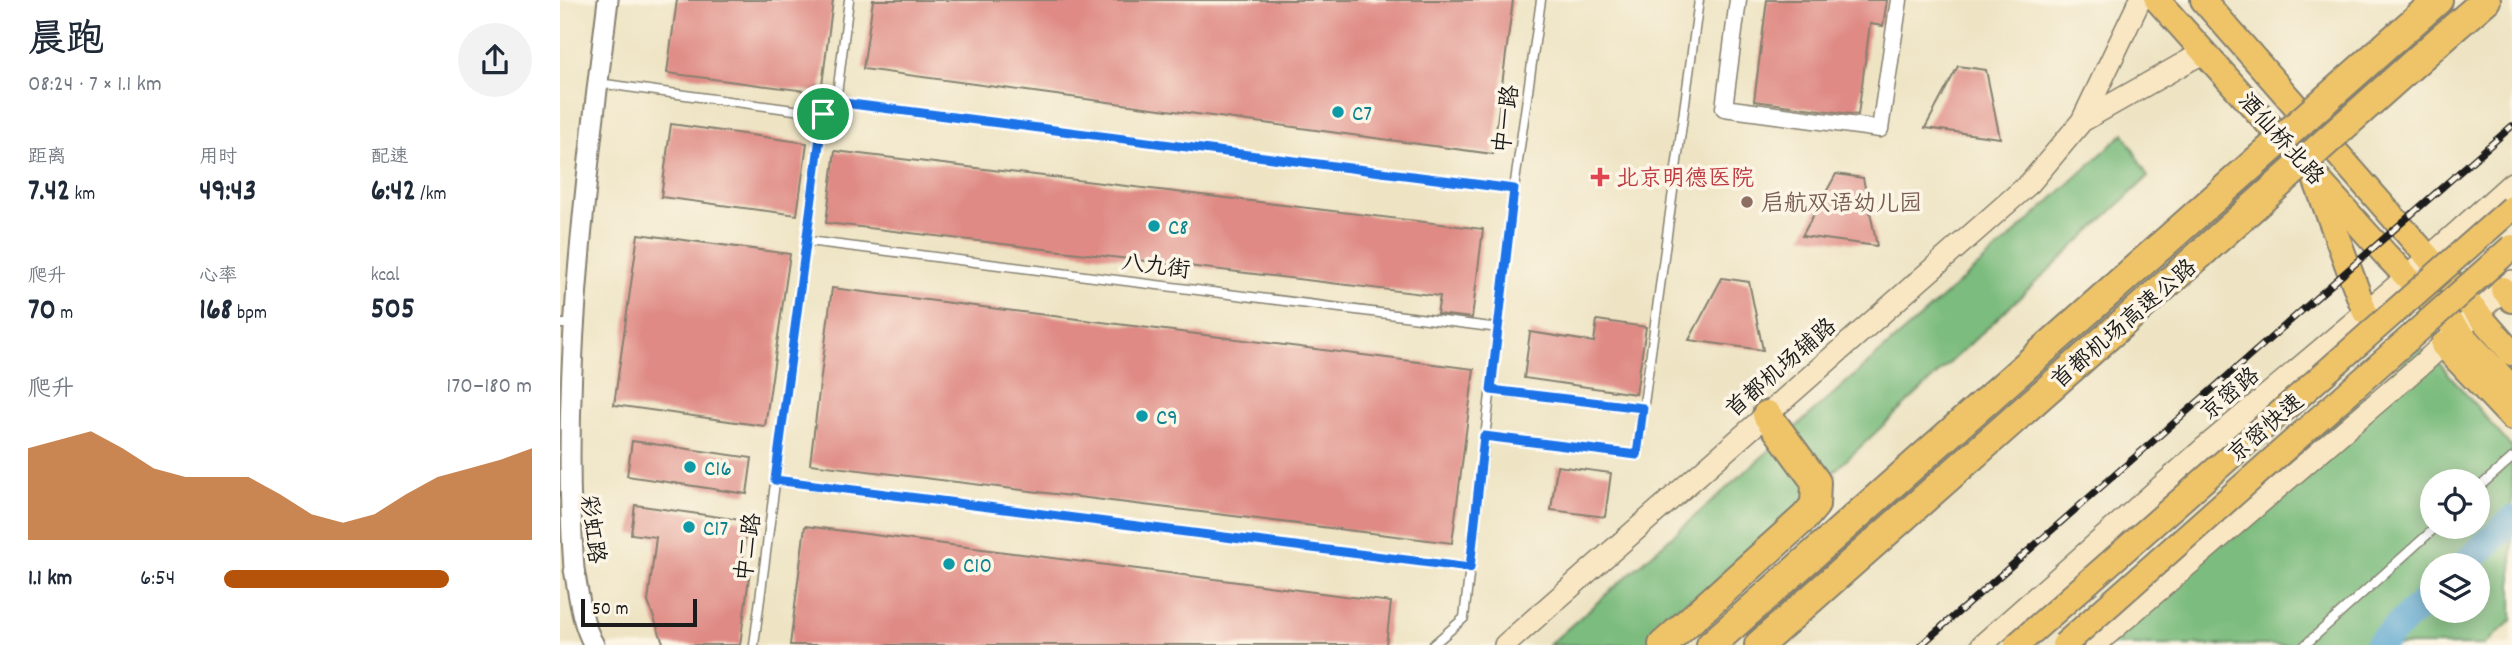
<!DOCTYPE html>
<html lang="zh">
<meta charset="utf-8">
<style>
:root{--surface:#fff;--page:#f2f2f3;--text:#1f2937;--muted:#747a83;--accent:#b45309}
body{margin:0;font-family:Dekko,"LXGW WenKai TC",sans-serif;background:var(--page);color:var(--text);height:100vh;display:flex;flex-direction:column;font-size:26px;white-space:nowrap}
*{box-sizing:border-box;margin:0}
p{font-size:23px;color:var(--muted)}
.icon{flex:none;width:38px;height:38px;fill:none;stroke:currentColor;stroke-width:2;stroke-linecap:round;stroke-linejoin:round}
.map{position:relative;flex:1;overflow:hidden}
.panel{display:flex;flex-direction:column;background:var(--surface);width:560px}
.panel>*{flex:none}
.fabs{position:absolute;left:1860px;top:469px;display:grid;gap:14px}
.fabs a{display:grid;place-items:center;width:70px;height:70px;border-radius:50%;background:var(--surface);box-shadow:0 4px 18px #0003;font-size:35px}
.scale{position:absolute;left:21px;bottom:18px;width:116px;box-sizing:border-box;padding-left:7px;border:4px solid #1c1c1c;border-top:0;font-size:19px;line-height:24px;white-space:nowrap;color:#1c1c1c;-webkit-text-stroke:5px #fcf5e5;paint-order:stroke}
.pin{position:absolute;display:grid;place-items:center;width:60px;height:60px;color:#fff;margin:-30px;border:4px solid #fff;border-radius:50%;box-shadow:0 2px 7px #0007}
.round{display:grid;place-items:center;flex:none;width:74px;height:74px;border-radius:37px;background:var(--page)}
.head{display:flex;align-items:center;justify-content:space-between;height:119px;padding:0 28px}
h1{font-size:38px;font-weight:800;line-height:52px}
.metrics{display:grid;grid-template-columns:repeat(3,1fr);gap:10px;height:119px;padding:7px 28px}
.metrics div{display:grid;align-content:center}
.metrics b{font-size:30px;font-weight:800}
.metrics small{font-size:19px;font-weight:400}
.metrics p{font-size:19px}
.chart{height:196px;padding:14px 28px}
.chart p{display:flex;justify-content:space-between}
.chart svg{width:100%;height:126px;margin-top:7px;fill:var(--accent);opacity:.7}
ul{padding:0 28px;list-style:none;font-size:23px}
li{display:grid;grid-template-columns:112px 84px 1fr;align-items:center;height:52px}
li i{height:18px;border-radius:9px;background:var(--accent)}
main{display:flex;flex:1;min-height:0}
.map>svg:first-child{display:block}
.forest{fill:#7bbc7e;stroke:#4c6c4d;stroke-width:2;fill-rule:evenodd}
.lines{fill:none;stroke-linecap:round;stroke-linejoin:round}
.river{stroke:#58a6d1;stroke-width:28}
.building{fill:#df8a84}
.service-casing{stroke:#858070;stroke-width:11}
.minor-casing{stroke:#858070;stroke-width:19}
.tertiary-casing{stroke:#858070;stroke-width:23}
.secondary-casing{stroke:#858070;stroke-width:24}
.primary-casing{stroke:#858070;stroke-width:28}
.trunk-casing{stroke:#858070;stroke-width:28}
.motorway-casing{stroke:#858070;stroke-width:32}
.service{stroke:#fff;stroke-width:8}
.minor{stroke:#fff;stroke-width:16}
.tertiary{stroke:#fff;stroke-width:19}
.secondary{stroke:#f9e7c3;stroke-width:21}
.primary{stroke:#efc469;stroke-width:24}
.trunk{stroke:#efc469;stroke-width:24}
.motorway{stroke:#efc469;stroke-width:28}
.rail-casing{stroke:#1c1c1c;stroke-width:7}
.rail{stroke:#fcf5e5;stroke-width:4.5;stroke-dasharray:13;stroke-linecap:butt}
.trunk-bridge-casing{stroke:#858070;stroke-width:28;stroke-linecap:butt}
.motorway-bridge-casing{stroke:#858070;stroke-width:32;stroke-linecap:butt}
.trunk-bridge{stroke:#efc469;stroke-width:24}
.motorway-bridge{stroke:#efc469;stroke-width:28}
.route-casing{stroke:#fff;stroke-width:14}
.route{stroke:#1a73e8;stroke-width:9}
.culture-dot{fill:#0f9aa8;stroke:#fcf5e5;stroke-width:2.5}
.health-dot{fill:#e0444e;stroke:#fcf5e5;stroke-width:2.5}
.education-dot{fill:#8d6e63;stroke:#fcf5e5;stroke-width:2.5}
.labels{text-anchor:middle;stroke-width:7;stroke-linejoin:round;paint-order:stroke}
.culture-label{font-size:23px;fill:#0d838f;stroke:#fcf5e5;text-anchor:start}
.street-label{font-size:23px;fill:#1c1c1c;stroke:#fcf5e5}
.health-label{font-size:23px;fill:#be3a42;stroke:#fcf5e5;text-anchor:start}
.education-label{font-size:23px;fill:#785e54;stroke:#fcf5e5;text-anchor:start}
</style>
<main>
<section class="panel">
<div class="head"><div><h1>晨跑</h1><p>08:24 · 7 × 1.1 km</p></div><a class="round"><svg class="icon" aria-label="share" viewBox="0 0 24 24"><path d="M12 15V3M7 8l5-5 5 5M5 13v7h14v-7"/></svg></a></div>
<div class="metrics">
<div><p>距离</p><b>7.42<small> km</small></b></div>
<div><p>用时</p><b>49:43</b></div>
<div><p>配速</p><b>6:42<small> /km</small></b></div>
</div>
<div class="metrics">
<div><p>爬升</p><b>70<small> m</small></b></div>
<div><p>心率</p><b>168<small> bpm</small></b></div>
<div><p>kcal</p><b>505</b></div>
</div>
<div class="chart"><p><span>爬升</span>170–180 m</p>
<svg viewBox="0 0 160 44" preserveAspectRatio="none"><path d="M0 44V12L10 9L20 6L30 12L40 19L50 22L60 22L70 22L80 28L90 35L100 38L110 35L120 28L130 22L140 19L150 16L160 12V44z"/></svg>
</div>
<ul>
<li><b>1.1 km</b>6:54<i style="width:73%"></i></li>
</ul>
</section>
<div class="map">
<svg width="1952" height="645" viewBox="0 0 1952 645">
<rect width="100%" height="100%" fill="#fcf5e5"/>
<filter id="ink" filterUnits="userSpaceOnUse"><feTurbulence type="fractalNoise" baseFrequency=".0143" numOctaves="2"/><feDisplacementMap in="SourceGraphic" scale="14" xChannelSelector="R" yChannelSelector="G"/><feConvolveMatrix kernelMatrix="1 2 1 2 8 2 1 2 1" color-interpolation-filters="sRGB"/></filter>
<filter id="wash" filterUnits="userSpaceOnUse"><feTurbulence type="fractalNoise" baseFrequency=".00686" numOctaves="4" result="noise"/><feDisplacementMap in="SourceGraphic" scale="28" xChannelSelector="R" yChannelSelector="G"/><feGaussianBlur stdDeviation="1.57" result="paint"/><feColorMatrix in="noise" values="0 0 0 0 0 0 0 0 0 0 0 0 0 0 0 0 0 1.4 0 .05"/><feComposite in="paint" operator="in"/></filter>
<g filter="url(#wash)">
<rect width="100%" height="100%" fill="#eee4c4"/>
<!-- forest -->
<path class="forest" d="M1564 133 1588 177 1089 645H989L1450 238Z
M1857 350 1869 351 1952 448V620L1924 645H1523ZM1872 481H1918V527H1872ZM1872 565H1918V611H1872Z"/>
<g class="lines">
<!-- river -->
<path class="river" d="M1904 565 1952 520
M1818 645 1872 594"/>
</g>
<g id="blocks">
<!-- building -->
<path class="building" d="M117 0H273L261 93 107 73Z
M313 0H953L933 154 303 69Z
M1207 0H1327L1323 26 1310 24 1298 115 1194 101Z
M1398 66 1426 70 1440 138 1365 128Z
M111 124 247 143 237 215 101 197Z
M275 151 923 229 912 318 877 314 880 296 266 223Z
M1276 174 1303 178 1317 246 1242 236Z
M78 234 230 254 205 426 54 405Z
M1162 278 1189 282 1203 350 1129 340Z
M272 288 914 369 892 543 250 464Z
M1037 320 1086 327 1076 394 964 378 970 332 1034 342Z
M72 441 192 458 187 494 67 476Z
M997 466 1051 473 1045 517 991 510Z
M75 505 188 521 181 569 190 570 180 645H104L88 602 96 537 71 534Z
M245 526 831 602 826 645H230Z"/>
</g>
</g>
<g filter="url(#ink)">
<use href="#blocks" fill-opacity="0" stroke="#858070" stroke-width="2"/>
<g class="lines">
<!-- service casing -->
<g class="service-casing">
<path id="service" d="M38 83 263 114
M276 102 954 189
M248 241 939 328
M0 324H4
M931 390 1083 408
M924 436 1077 455 1139 0
M215 480 910 568
M1918 488 1952 458
M194 645 263 114 276 102 289 0
M873 645 904 618 954 189 981 0
M1745 645 1876 527"/>
</g>
<!-- minor casing -->
<g class="minor-casing">
<path id="minor" d="M1178 0 1164 108 1320 129 1339 0"/>
</g>
<!-- tertiary casing -->
<g class="tertiary-casing">
<path id="tertiary" d="M34 645C21 622 19 595 14 569 0 381 25 187 48 0"/>
</g>
<!-- secondary casing -->
<g class="secondary-casing">
<path id="secondary" d="M1522 121 1644 52
M945 645 1470 183 1522 121 1580 0
M1422 645 1643 449 1847 277 1952 183
M1535 645 1863 363 1952 281"/>
</g>
<!-- primary casing -->
<g class="primary-casing">
<path id="primary" d="M1597 0 1826 255 1952 388
M1643 0 1952 353
M1943 289 1952 300
M1883 345 1952 418"/>
</g>
<!-- trunk casing -->
<g class="trunk-casing">
<path id="trunk" d="M1753 173 1805 312"/>
</g>
<!-- motorway casing -->
<g class="motorway-casing">
<path id="motorway" d="M1861 15 1878 0
M1880 40 1926 0
M1103 645 1245 517 1255 505 1256 482 1207 415
M1151 645 1602 245
M1199 645 1626 267"/>
</g>
<!-- service -->
<use href="#service" class="service"/>
<!-- minor -->
<use href="#minor" class="minor"/>
<!-- tertiary -->
<use href="#tertiary" class="tertiary"/>
<!-- secondary -->
<use href="#secondary" class="secondary"/>
<!-- primary -->
<use href="#primary" class="primary"/>
<!-- trunk -->
<use href="#trunk" class="trunk"/>
<!-- motorway -->
<use href="#motorway" class="motorway"/>
<!-- rail casing -->
<g class="rail-casing">
<path id="rail" d="M1361 645 1952 126"/>
</g>
<!-- rail -->
<use href="#rail" class="rail"/>
<!-- trunk-bridge casing -->
<g class="trunk-bridge-casing">
<path id="trunk-bridge" d="M1457 645 1952 208
M1504 645 1952 247"/>
</g>
<!-- motorway-bridge casing -->
<g class="motorway-bridge-casing">
<path id="motorway-bridge" d="M1602 245 1861 15
M1626 267 1880 40"/>
</g>
<!-- trunk-bridge -->
<use href="#trunk-bridge" class="trunk-bridge"/>
<!-- motorway-bridge -->
<use href="#motorway-bridge" class="motorway-bridge"/>
</g>
</g>
<g class="lines" filter="url(#ink)">
<!-- route casing -->
<g class="route-casing">
<path id="route" d="M276 102 954 189 931 390 1083 408 1077 455 924 436 910 568 215 480 263 114Z"/>
</g>
<!-- route -->
<use href="#route" class="route"/>
</g>
<!-- markers -->
<g class="culture-dot">
<circle cx="778" cy="112" r="7"/>
<circle cx="594" cy="226" r="7"/>
<circle cx="582" cy="416" r="7"/>
<circle cx="130" cy="467" r="7"/>
<circle cx="129" cy="527" r="7"/>
<circle cx="389" cy="564" r="7"/>
</g>
<path class="health-dot" d="M1036.5 166.5h7v7h7v7h-7v7h-7v-7h-7v-7h7z"/>
<circle class="education-dot" cx="1187" cy="202" r="7"/>
<g class="labels">
<!-- culture labels -->
<g class="culture-label">
<text x="792" y="120">C7</text>
<text x="608" y="234">C8</text>
<text x="596" y="424">C9</text>
<text x="144" y="475">C16</text>
<text x="143" y="535">C17</text>
<text x="403" y="572">C10</text>
</g>
<!-- street labels -->
<g class="street-label">
<text transform="translate(945 119) rotate(-82)" y="8">中一路</text>
<text transform="translate(1722 138) rotate(48)" y="8">酒仙桥北路</text>
<text transform="translate(596 265) rotate(7)" y="8">八九街</text>
<text transform="translate(1563 323) rotate(-41)" y="8">首都机场高速公路</text>
<text transform="translate(1220 367) rotate(-41)" y="8">首都机场辅路</text>
<text transform="translate(1669 393) rotate(-40)" y="8">京密路</text>
<text transform="translate(1705 427) rotate(-41)" y="8">京密快速</text>
<text transform="translate(34 529) rotate(83)" y="8">彩虹路</text>
<text transform="translate(187 547) rotate(-82)" y="8">中二路</text>
</g>
<!-- health labels -->
<g class="health-label">
<text x="1056" y="185">北京明德医院</text>
</g>
<!-- education labels -->
<g class="education-label">
<text x="1201" y="210">启航双语幼儿园</text>
</g>
</g>
</svg>
<div class="fabs">
<a><svg class="icon" aria-label="locate" viewBox="0 0 24 24"><circle cx="12" cy="12" r="6"/><path d="M12 2v4M12 18v4M2 12h4M18 12h4"/></svg></a>
<a><svg class="icon" aria-label="layers" viewBox="0 0 24 24"><path d="M12 4l9 5-9 5-9-5zM3 14l9 5 9-5"/></svg></a>
</div>
<div class="scale">50 m</div>
<div class="pin" style="left:263px;top:114px;background:#1e9e55"><svg class="icon" aria-label="arrive" viewBox="0 0 24 24"><path d="M6 21V4h12l-3 4 3 4H6"/></svg></div>
</div>
</main>
